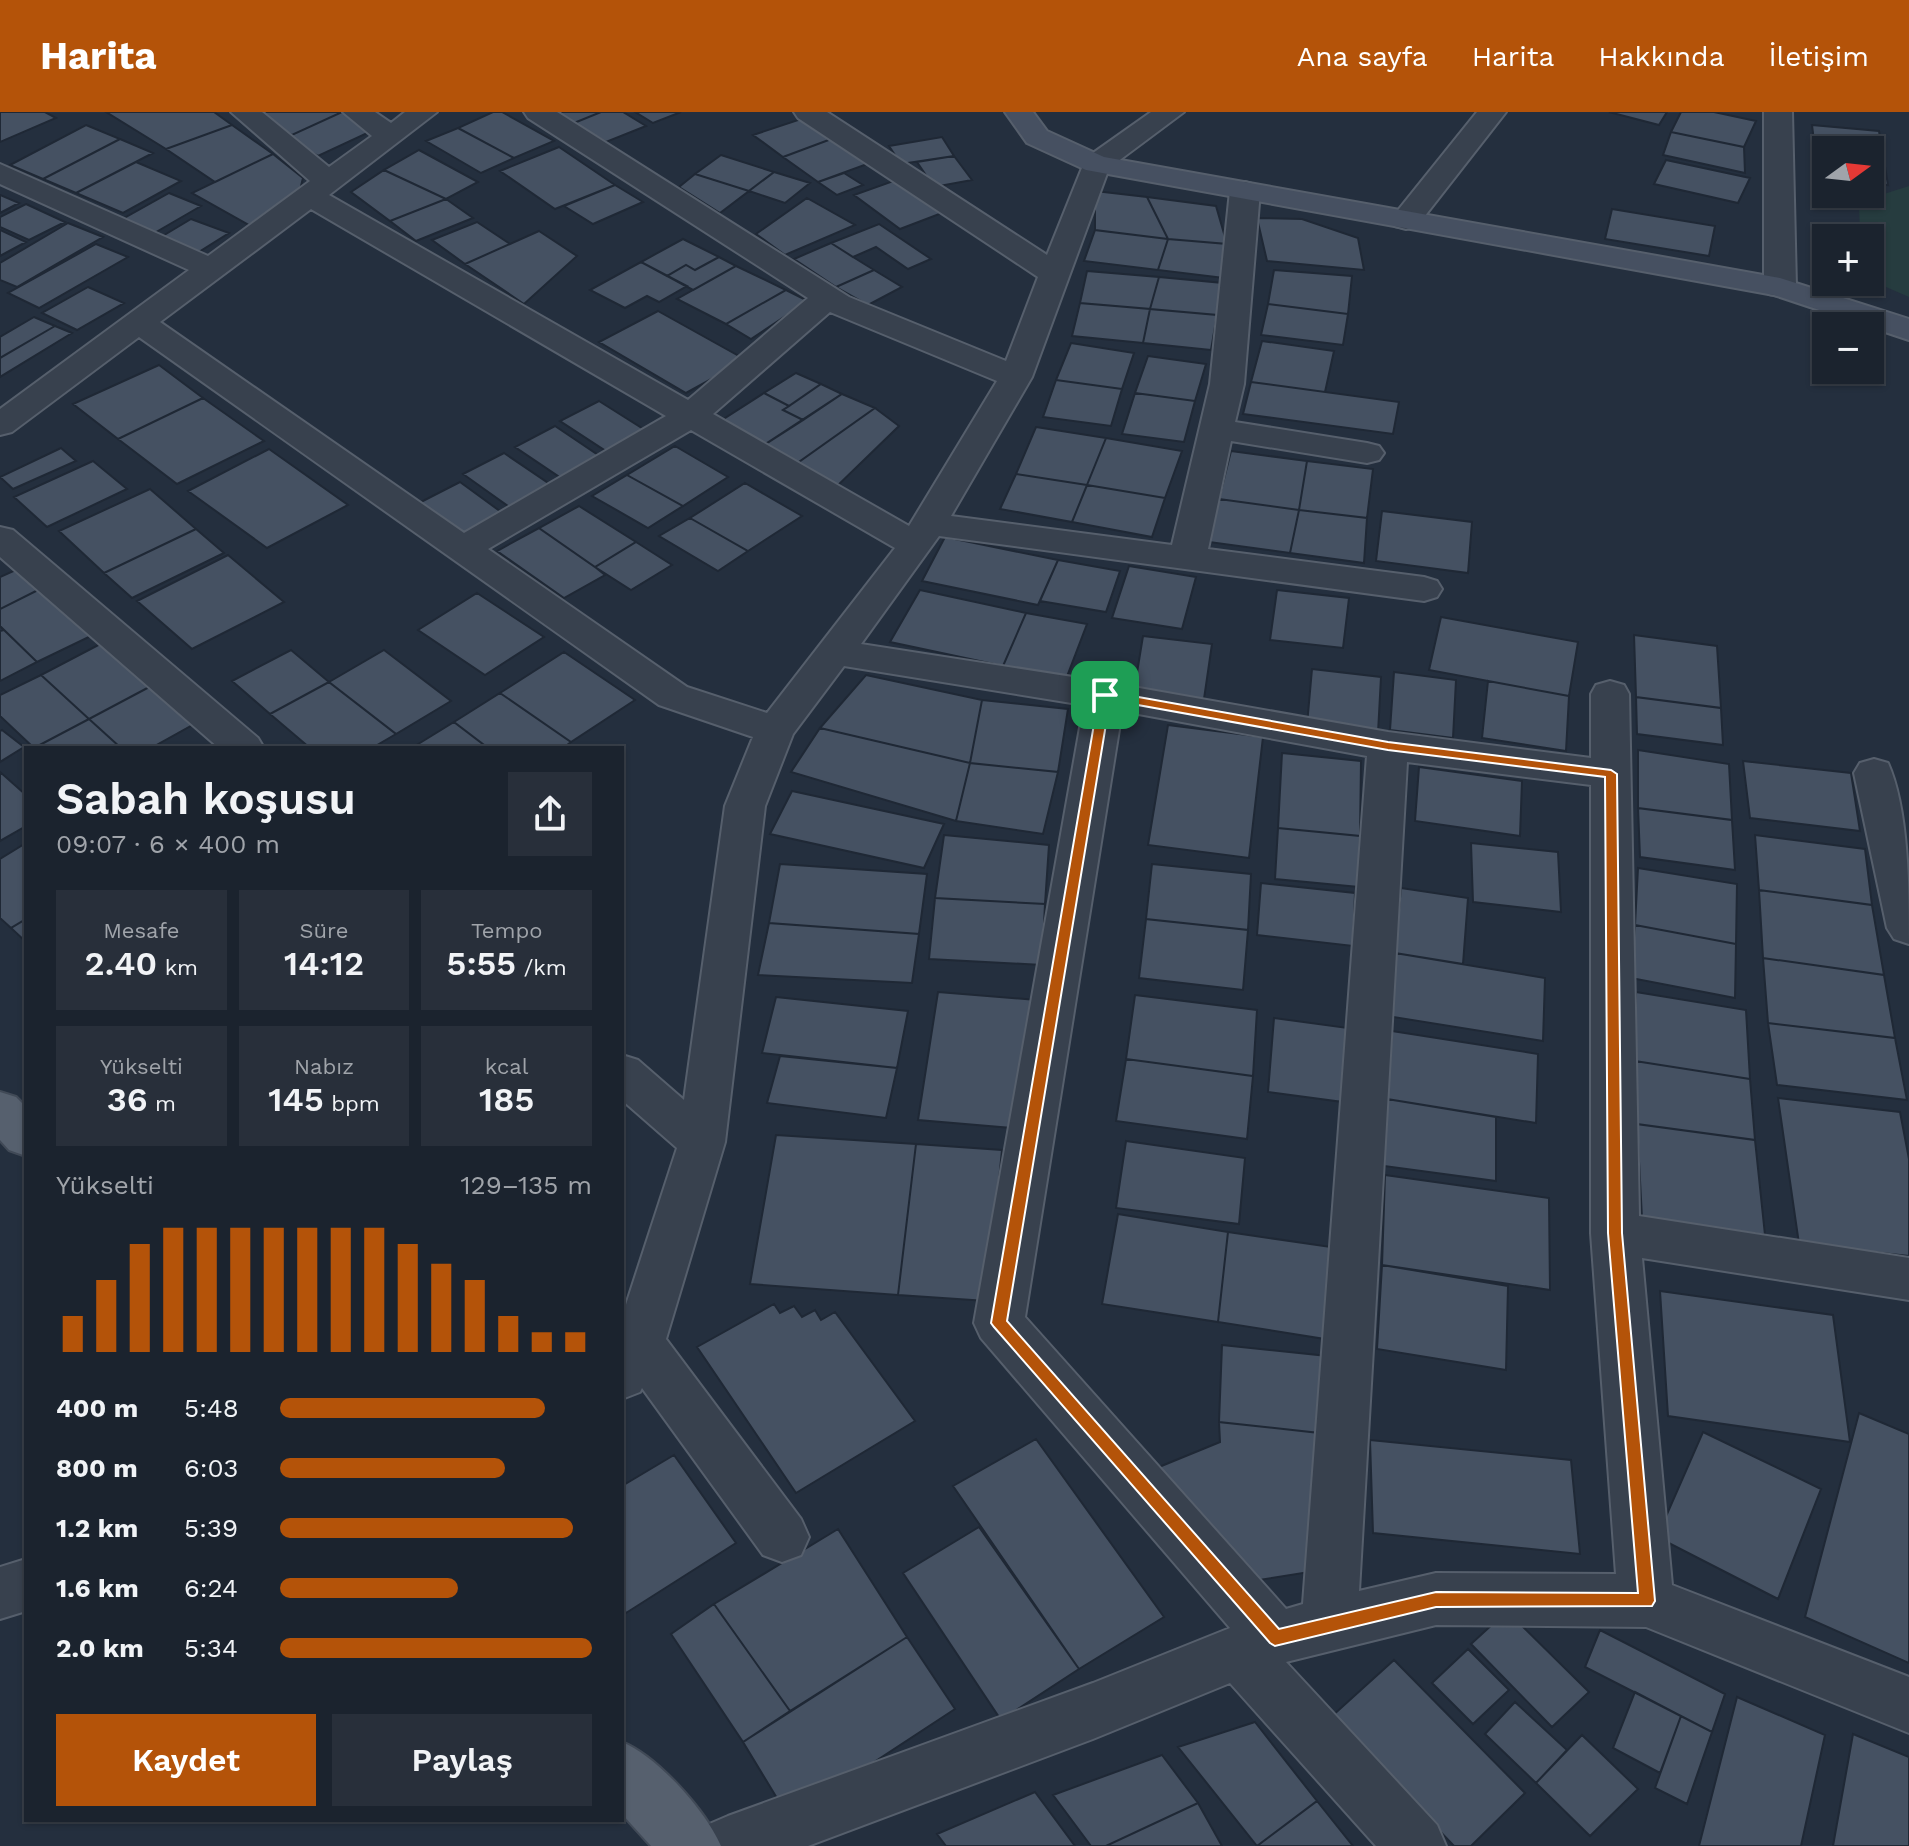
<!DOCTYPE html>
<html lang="tr">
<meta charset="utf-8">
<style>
:root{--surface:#1b232e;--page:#282f3a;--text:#f1f3f6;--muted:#a0a4aa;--line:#39404a;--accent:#b45309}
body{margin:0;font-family:"Work Sans",sans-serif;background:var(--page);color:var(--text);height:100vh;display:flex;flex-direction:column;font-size:30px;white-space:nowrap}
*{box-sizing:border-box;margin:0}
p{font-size:26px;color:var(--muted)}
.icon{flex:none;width:44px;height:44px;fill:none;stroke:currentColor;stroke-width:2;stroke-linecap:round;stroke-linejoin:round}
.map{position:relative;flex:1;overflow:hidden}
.drawer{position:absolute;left:24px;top:634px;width:600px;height:1076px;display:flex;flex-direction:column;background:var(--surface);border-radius:0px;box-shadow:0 2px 6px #0004,0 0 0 2px var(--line)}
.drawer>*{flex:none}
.needle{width:52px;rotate:75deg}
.buttons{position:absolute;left:1812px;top:24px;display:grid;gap:16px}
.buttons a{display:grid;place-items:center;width:72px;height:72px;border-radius:0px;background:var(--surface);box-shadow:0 2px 6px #0004,0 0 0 2px var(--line);font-size:40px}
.pin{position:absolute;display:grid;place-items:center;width:68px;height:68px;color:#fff;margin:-34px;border-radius:16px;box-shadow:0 4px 12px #0006}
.round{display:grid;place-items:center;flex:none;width:84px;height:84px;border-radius:0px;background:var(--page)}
.summary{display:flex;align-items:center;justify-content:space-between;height:136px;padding:0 32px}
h1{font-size:44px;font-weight:600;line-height:60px}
.stats{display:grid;grid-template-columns:repeat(3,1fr);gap:12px;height:136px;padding:8px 32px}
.stats div{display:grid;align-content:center;border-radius:0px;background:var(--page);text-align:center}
.stats b{font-size:34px;font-weight:600}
.stats small{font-size:22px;font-weight:400}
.stats p{font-size:22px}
.chart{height:224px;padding:16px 32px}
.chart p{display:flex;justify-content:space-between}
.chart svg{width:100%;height:144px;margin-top:8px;stroke:var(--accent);stroke-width:6}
.cta{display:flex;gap:16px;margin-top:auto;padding:16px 32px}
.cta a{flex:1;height:92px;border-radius:0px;background:var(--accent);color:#fff;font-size:32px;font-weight:600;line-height:92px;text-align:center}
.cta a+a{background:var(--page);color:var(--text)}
ul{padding:0 32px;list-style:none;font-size:26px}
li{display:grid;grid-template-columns:128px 96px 1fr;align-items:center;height:60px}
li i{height:20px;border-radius:10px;background:var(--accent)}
header{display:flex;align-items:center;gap:48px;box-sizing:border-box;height:112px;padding:0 40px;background:var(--accent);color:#fff}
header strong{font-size:38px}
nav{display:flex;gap:44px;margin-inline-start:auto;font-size:28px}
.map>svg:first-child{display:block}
.green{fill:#263c3f}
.building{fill:#455162;stroke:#1f2835;stroke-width:2}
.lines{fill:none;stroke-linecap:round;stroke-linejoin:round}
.street-casing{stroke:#565f6c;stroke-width:4}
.secondary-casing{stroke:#565f6c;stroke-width:4}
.primary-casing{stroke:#414a57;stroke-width:4}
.street{fill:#38414e;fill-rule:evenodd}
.secondary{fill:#465061;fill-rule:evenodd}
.primary{fill:#56606e;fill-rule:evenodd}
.route{fill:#b45309;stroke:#fff;stroke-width:2;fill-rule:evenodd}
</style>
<header>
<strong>Harita</strong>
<nav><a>Ana sayfa</a><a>Harita</a><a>Hakkında</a><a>İletişim</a></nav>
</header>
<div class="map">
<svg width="1909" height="1734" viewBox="0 0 1909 1734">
<rect width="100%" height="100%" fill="#242f3e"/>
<!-- green -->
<path class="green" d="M1909 74V185L1870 168V126H1860L1859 90Z"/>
<!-- building -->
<path class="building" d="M0 0H45L56 6 0 30Z
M106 0H214L232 13 166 37Z
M257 0H342L292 23 254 1Z
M342 0 376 17 318 44 285 26Z
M493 0H502L554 29 514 46 458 16Z
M556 0H601L574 11Z
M601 0H623L646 14 606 30 574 11Z
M635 0H681L653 11Z
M1609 0H1667L1659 13Z
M1681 0H1714L1756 9 1744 35 1671 20Z
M804 6 834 26 783 45 753 23Z
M86 13 120 27 43 67 10 53Z
M232 13 273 42 215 70 166 37Z
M1812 13 1879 19 1883 43 1870 42V38L1815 37Z
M458 16 514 46 481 61 426 29Z
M1671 20 1744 35 1745 61 1663 43Z
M942 25 954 44 901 52 889 34Z
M834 26 870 51 818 70 783 45Z
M120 27 153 41 76 81 43 67Z
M559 35 615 73 555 97 500 59Z
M1815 37 1829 38H1826V67L1818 66Z
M419 38 478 70 446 87 384 58Z
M273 42 303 66 300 78 249 113 192 81Z
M1870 42 1883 43 1888 73 1870 71Z
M721 43 774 60 749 79 695 62Z
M954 44 972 68 934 75 917 50Z
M1666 48 1750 66 1738 91 1654 72Z
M136 50 181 69 123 101 76 81Z
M384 58 446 87 390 109 351 80Z
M774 60 810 71 785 91 749 79Z
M844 61 863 73 837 83 818 70Z
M695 62 749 79 720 101 679 75Z
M896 68 942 101 900 117 854 83Z
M615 73 643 90 593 112 564 94Z
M1095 79 1147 85 1168 127 1095 118Z
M169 81 201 94 151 123 119 109Z
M0 83 19 91 0 101Z
M1147 85 1216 94 1227 132 1168 127Z
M807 86 855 113 785 143 756 122Z
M446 87 473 106 416 129 390 109Z
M26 92 65 110 29 128 0 115V105Z
M1612 97 1715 114 1709 144 1605 127Z
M1257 106 1302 107 1358 126 1364 158 1267 149Z
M191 107 229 121 194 143 156 128Z
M477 110 510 132 465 152 432 128Z
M68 111 103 125 17 175 0 168V151Z
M879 112 931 147 908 157 876 135 853 145 831 131Z
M0 118 26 130 0 144Z
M1095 118 1168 127 1158 158 1084 149Z
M539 119 577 144 524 192 465 152Z
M683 127 719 145 695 158 686 153 667 164 641 150Z
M1168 127 1227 132 1224 166 1158 158Z
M831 131 853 145 874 158 836 175 794 147Z
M96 132 128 145 39 196 8 181Z
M719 145 736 154 693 178 667 164 686 153 695 158Z
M641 150 687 174 659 190 647 184 625 196 590 178Z
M736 154 786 178 726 212 677 187Z
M874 158 902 175 868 193 836 175Z
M1274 158 1352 164 1348 202 1268 192Z
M1087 159 1159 165 1150 197 1080 191Z
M1159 165 1223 171 1217 203 1150 197Z
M88 175 124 191 77 218 42 201Z
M786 178 808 189 751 227 726 212Z
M1080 191 1150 197 1143 231 1072 224Z
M1268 192 1348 202 1343 233 1261 223Z
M1150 197 1217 203 1211 238 1143 231Z
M658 199 746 248 686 281 599 230Z
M34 205 55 214 0 246V225Z
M55 214 72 221 0 265V246Z
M1262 229 1334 239 1325 280 1251 270Z
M1071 231 1134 241 1122 277 1056 268Z
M1148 244 1206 252 1195 289 1135 281Z
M159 253 203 286 118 327 73 292Z
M796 261 821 272 789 294 764 281Z
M1056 268 1122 277 1111 314 1043 305Z
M1251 270 1399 290 1393 322 1243 302Z
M821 272 842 282 803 308 783 298Z
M764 281 789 294 783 298 803 308 764 333 719 310Z
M1135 281 1195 289 1184 330 1122 322Z
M842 282 875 296 796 352 764 333Z
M203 286 264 329 177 372 118 327Z
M599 289 648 320 609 341 560 309Z
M875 296 899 314 832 379 796 352Z
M555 314 604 347 564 368 515 335Z
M1036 315 1106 326 1087 373 1016 362Z
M1106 326 1182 339 1165 386 1087 373Z
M675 334 728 365 683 394 627 363Z
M61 336 76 349 13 377 0 365Z
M269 337 348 393 267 436 188 379Z
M1231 339 1307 349 1299 398 1219 387Z
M504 341 554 375 512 397 463 362Z
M93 349 127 377 47 415 14 385Z
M1307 349 1373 357 1367 406 1299 398Z
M1016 362 1087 373 1072 410 1000 397Z
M627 363 683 394 648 416 592 384Z
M460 370 508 405 466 428 417 392Z
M745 371 802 404 748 439 690 406Z
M1087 373 1165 386 1152 425 1072 410Z
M150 377 196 417 104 461 59 419Z
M1219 387 1299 398 1290 441 1209 430Z
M579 394 636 430 595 455 539 416Z
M1299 398 1367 406 1364 451 1290 441Z
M1382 399 1472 410 1468 461 1376 449Z
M690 406 748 439 718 459 659 424Z
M539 416 595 455 605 463 564 486 497 439Z
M196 417 224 441 132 486 104 461Z
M945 425 1058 448 1038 493 922 469Z
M636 430 672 453 631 478 595 455Z
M228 443 284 490 192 537 137 489Z
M1058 448 1120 459 1106 500 1040 489Z
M1129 454 1196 465 1182 517 1112 506Z
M20 456 42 476 0 497V465Z
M42 476 93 523 37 550 0 514V497Z
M920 478 1026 501 1003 554 890 530Z
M1277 478 1349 486 1343 536 1270 528Z
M477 481 544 525 485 563 418 518Z
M1026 501 1087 512 1066 567 1003 554Z
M1441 505 1578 530 1569 584 1429 558Z
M4 518 37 550 0 569V519Z
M1634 523 1717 534 1721 596 1636 585Z
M1143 524 1212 532 1204 587 1134 579Z
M104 530 153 573 89 607 41 563Z
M291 538 329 570 270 602 232 569Z
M384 538 451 589 396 622 329 570Z
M564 540 635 588 571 630 500 581Z
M1312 557 1381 565 1378 621 1307 613Z
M1394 560 1456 568 1453 626 1390 618Z
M41 563 89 607 34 636 0 604V583Z
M866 563 982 588 970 651 820 616Z
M1488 569 1569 584 1566 639 1482 626Z
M329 570 396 622 372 636H310L270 602Z
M153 573 196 611 151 636H121L89 607Z
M500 581 571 630 563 636H488L454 610Z
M1636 585 1721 596 1723 633 1637 622Z
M982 588 1068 597 1058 660 970 651Z
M89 607 121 636H34Z
M454 610 488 636 415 634Z
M1168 613 1263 625 1249 746 1148 733Z
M820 616 970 651 956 709 791 660Z
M2 618 24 635 0 650V619Z
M1638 638 1729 652 1732 708 1638 696Z
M1282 641 1361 649 1360 724 1278 716Z
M1743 649 1851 661 1860 719 1750 706Z
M970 651 1058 660 1043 722 956 709Z
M1419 655 1522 669 1520 724 1415 709Z
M0 660 26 683V714L0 729Z
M792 679 944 712 924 756 770 722Z
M1638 696 1732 708 1735 758 1640 745Z
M1278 716 1360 724 1359 775 1275 767Z
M944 723 1049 733 1045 792 935 786Z
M1755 723 1865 737 1872 793 1759 778Z
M26 731V807L11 816 0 806V747Z
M1471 731 1558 740 1561 800 1473 790Z
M780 752 927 762 919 822 769 811Z
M1152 752 1251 762 1248 818 1146 807Z
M1638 756 1737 772 1736 832 1635 813Z
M1261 771 1355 781 1353 834 1257 823Z
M1401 776 1468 786 1463 852 1395 841Z
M1759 778 1872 793 1884 863 1763 846Z
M935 786 1045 792 1042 853 929 847Z
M26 807V830L11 816Z
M1146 807 1248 818 1243 878 1139 866Z
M769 811 919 822 912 871 758 863Z
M1635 813 1736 832 1735 886 1631 866Z
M1395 841 1545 866 1543 929 1387 904Z
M1763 846 1884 863 1895 926 1768 911Z
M938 880 1037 888 1023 1017 918 1008Z
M1636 880 1746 898 1750 967 1635 949Z
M1135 883 1257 898 1253 964 1126 947Z
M776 885 908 899 897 956 762 941Z
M1274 906 1348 916 1343 990 1268 980Z
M1768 911 1895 926 1907 988 1777 973Z
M1392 919 1538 942 1536 1011 1387 987Z
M780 944 897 956 886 1006 767 991Z
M1126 947 1253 964 1247 1027 1116 1009Z
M1635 949 1750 967 1755 1028 1637 1012Z
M1778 986 1900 1000 1909 1047V1144L1799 1132Z
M1387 987 1496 1005V1069L1384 1054Z
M1637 1012 1755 1028 1765 1123 1642 1106Z
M776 1023 916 1032 898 1183 750 1172Z
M1126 1029 1245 1046 1239 1112 1116 1096Z
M916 1032 1002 1038 987 1189 898 1183Z
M1385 1063 1549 1086 1550 1178 1382 1153Z
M1118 1102 1228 1120 1218 1210 1102 1192Z
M1228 1120 1331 1135 1325 1227 1218 1210Z
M1382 1153 1508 1174 1506 1258 1377 1237Z
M1660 1179 1833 1203 1850 1330 1668 1304Z
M774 1192 780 1201 794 1194 802 1205 815 1198 821 1208 835 1200 915 1309 796 1381 697 1235Z
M1222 1233 1337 1245V1323L1219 1310Z
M1859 1301 1909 1322V1551L1805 1505Z
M1219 1310 1337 1323 1322 1458 1253 1469 1159 1355 1220 1330Z
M1703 1320 1821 1377 1778 1487 1657 1425Z
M1036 1327 1164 1505 1079 1557 953 1374Z
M1370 1328 1571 1348 1580 1442 1373 1421Z
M674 1343 736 1431 626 1501 622 1495V1374Z
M979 1415 1079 1557 1001 1608 903 1461Z
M838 1417 907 1525 790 1599 714 1492Z
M714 1492 790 1599 743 1630 671 1522Z
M1507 1499 1589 1580 1552 1615 1471 1532Z
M1600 1518 1725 1582 1712 1620 1585 1555Z
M907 1525 955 1597 789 1706 743 1630Z
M1468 1537 1509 1578 1473 1612 1432 1571Z
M1394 1548 1525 1681 1471 1734H1454L1331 1605Z
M1635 1580 1681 1604 1660 1661 1613 1636Z
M1737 1585 1825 1623 1801 1734H1699Z
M1515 1590 1567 1638 1536 1671 1485 1622Z
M1681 1604 1712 1620 1687 1692 1655 1676Z
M1255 1610 1317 1689 1257 1734 1178 1635Z
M1853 1622 1909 1645V1734H1833Z
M1582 1623 1638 1677 1590 1724 1536 1671Z
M1162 1643 1198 1691 1106 1734H1091L1053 1683Z
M1035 1680 1075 1734H946L937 1722Z
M1317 1689 1353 1734H1257Z
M1198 1691 1222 1734H1106Z"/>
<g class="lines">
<!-- street casing -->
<g class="street-casing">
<path id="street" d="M231 0H262L329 55 372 24 343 0H375L391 11 405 0H437L329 83 688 288 808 186 528 6 524 0H557L849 185 1006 249 1038 165 798 6 794 0H827L1047 143 1086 46 1151 0H1184L1109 56 1032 265 951 404 1172 433 1210 272 1230 79 1235 73 1245 70 1255 73 1260 79 1244 272 1235 310 1367 331 1379 334 1384 341 1379 348 1367 351 1231 329 1208 437 1424 465 1437 469 1442 477 1437 485 1424 489 939 424 861 532 1105 570 1388 620 1591 646V582L1596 573 1610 569 1624 573 1629 582 1639 1104 1909 1146V1188L1642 1146 1672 1473 1909 1565V1621L1646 1515 1436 1513 1286 1550 1437 1713 1446 1734H1376L1230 1571 1093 1627 808 1734H698L707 1713 728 1704 1093 1571 1230 1516 981 1226 974 1211 1084 593 844 554 793 622 765 694 725 1030 666 1227 801 1407 809 1425 801 1443 782 1450 763 1443 642 1276 640 1280 622 1287V1205L677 1036 622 988V943L638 948 684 988 725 694 753 625 659 593 139 225 12 320 0 323V297L189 158 0 72V52L208 144 310 69ZM311 97 666 304 464 421 160 210ZM830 200 997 269 909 414 713 302ZM691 318 895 436 767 601 687 575 488 437ZM1122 599 1367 644 1303 1492 1286 1497 1025 1205ZM1407 650 1591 673V1121L1616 1462 1436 1461 1359 1479Z
M1477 0H1506L1417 114 1406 117 1395 114 1391 108 1395 102Z
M1764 0H1792L1796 175 1791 182 1780 184 1769 182 1764 175Z
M0 415 13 418 258 626 264 636H219L0 445Z
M1874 647 1888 651C1909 698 1909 779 1909 832L1894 827 1887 816 1854 661 1860 651Z
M26 1447V1499L0 1507V1455Z"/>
</g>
<!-- secondary casing -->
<g class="secondary-casing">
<path id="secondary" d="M1005 0H1033L1047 19 1104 45 1780 166 1909 207V228L1774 183 1086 58 1027 31Z"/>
</g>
<!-- primary casing -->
<g class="primary-casing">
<path id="primary" d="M0 980 16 985 26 995V1044L9 1038 0 1028Z
M622 1630C657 1644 706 1699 721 1734H651L622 1702Z"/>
</g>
<!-- street -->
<use href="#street" class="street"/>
<!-- secondary -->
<use href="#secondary" class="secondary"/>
<!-- primary -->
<use href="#primary" class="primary"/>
</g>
<!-- route -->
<path class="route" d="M1105 579 1388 630 1611 658 1617 662 1622 1121 1655 1489 1652 1494 1436 1495 1275 1534 1270 1531 994 1215 991 1211 1099 583ZM1110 588 1388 638 1605 665 1608 1121 1638 1481 1436 1480 1279 1517 1007 1209Z"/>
</svg>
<div class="buttons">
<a><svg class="needle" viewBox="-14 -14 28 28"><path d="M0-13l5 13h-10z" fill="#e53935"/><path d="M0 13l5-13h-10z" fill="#a0a4aa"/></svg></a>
<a>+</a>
<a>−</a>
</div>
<div class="pin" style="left:1105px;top:583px;background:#1e9e55"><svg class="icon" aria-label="arrive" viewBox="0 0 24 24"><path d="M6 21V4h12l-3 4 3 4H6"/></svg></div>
<section class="drawer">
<div class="summary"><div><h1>Sabah koşusu</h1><p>09:07 · 6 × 400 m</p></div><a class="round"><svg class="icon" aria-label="share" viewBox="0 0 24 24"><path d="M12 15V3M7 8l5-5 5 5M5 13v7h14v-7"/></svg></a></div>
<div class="stats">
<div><p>Mesafe</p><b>2.40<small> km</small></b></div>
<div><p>Süre</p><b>14:12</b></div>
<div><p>Tempo</p><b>5:55<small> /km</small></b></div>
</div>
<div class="stats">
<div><p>Yükselti</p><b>36<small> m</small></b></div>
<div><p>Nabız</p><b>145<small> bpm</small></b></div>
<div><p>kcal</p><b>185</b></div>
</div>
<div class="chart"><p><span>Yükselti</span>129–135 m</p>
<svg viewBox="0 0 160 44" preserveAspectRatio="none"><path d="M5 44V33M15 44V22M25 44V11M35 44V6M45 44V6M55 44V6M65 44V6M75 44V6M85 44V6M95 44V6M105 44V11M115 44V17M125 44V22M135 44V33M145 44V38M155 44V38"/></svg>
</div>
<ul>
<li><b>400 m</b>5:48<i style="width:85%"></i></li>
<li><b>800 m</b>6:03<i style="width:72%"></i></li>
<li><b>1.2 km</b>5:39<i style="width:94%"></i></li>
<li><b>1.6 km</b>6:24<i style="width:57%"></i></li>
<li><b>2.0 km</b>5:34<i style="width:100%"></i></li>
</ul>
<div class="cta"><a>Kaydet</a><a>Paylaş</a></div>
</section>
</div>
